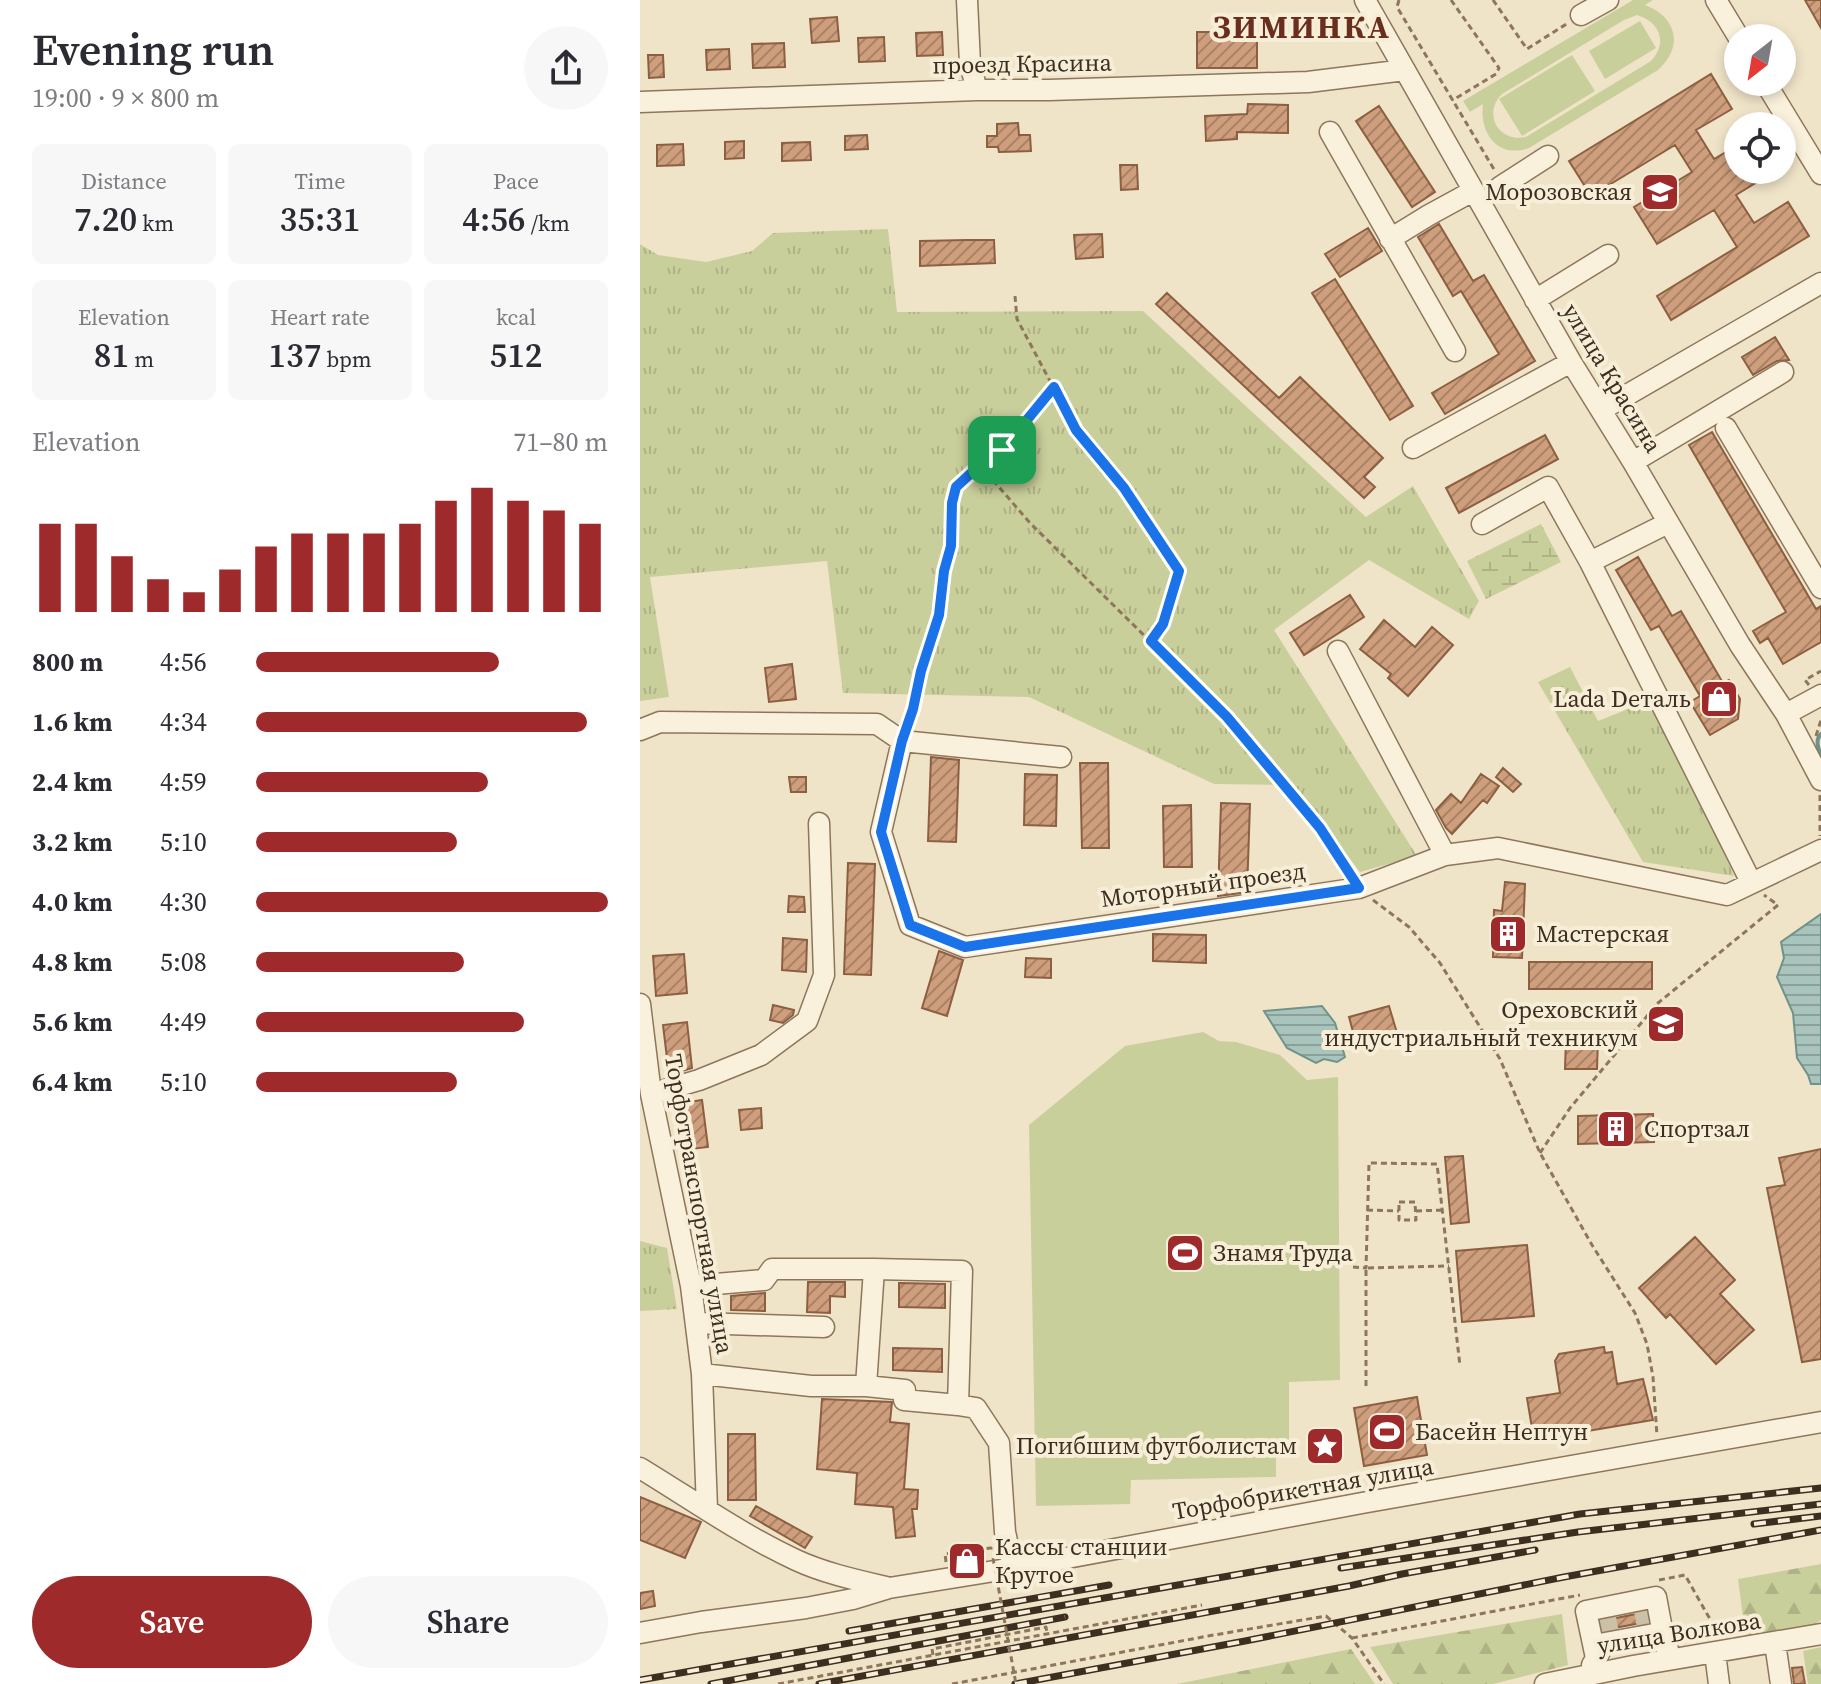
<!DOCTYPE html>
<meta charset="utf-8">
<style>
:root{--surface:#fff;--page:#f7f7f7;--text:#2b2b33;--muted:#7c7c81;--accent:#9e2a2b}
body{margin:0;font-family:"Source Serif 4",serif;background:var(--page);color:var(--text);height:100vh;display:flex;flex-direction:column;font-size:30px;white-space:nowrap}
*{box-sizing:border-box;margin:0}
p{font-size:26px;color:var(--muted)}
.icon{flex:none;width:44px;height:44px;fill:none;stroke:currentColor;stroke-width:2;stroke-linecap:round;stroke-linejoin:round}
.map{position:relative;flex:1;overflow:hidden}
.side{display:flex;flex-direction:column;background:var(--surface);width:640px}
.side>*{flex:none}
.needle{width:52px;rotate:211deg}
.tools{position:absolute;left:1084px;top:24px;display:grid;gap:16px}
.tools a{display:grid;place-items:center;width:72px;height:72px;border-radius:50%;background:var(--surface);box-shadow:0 4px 12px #0003;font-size:40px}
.pin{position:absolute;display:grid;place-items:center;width:68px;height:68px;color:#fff;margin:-34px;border-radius:16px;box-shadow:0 4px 12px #0006}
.round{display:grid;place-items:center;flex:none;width:84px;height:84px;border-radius:42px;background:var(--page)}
.head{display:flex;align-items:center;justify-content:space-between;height:136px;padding:0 32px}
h1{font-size:44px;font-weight:600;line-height:60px}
.metrics{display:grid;grid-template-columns:repeat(3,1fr);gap:12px;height:136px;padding:8px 32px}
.metrics div{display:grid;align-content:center;border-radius:12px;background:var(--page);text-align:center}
.metrics b{font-size:34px;font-weight:600}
.metrics small{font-size:22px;font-weight:400}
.metrics p{font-size:22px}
.chart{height:224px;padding:16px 32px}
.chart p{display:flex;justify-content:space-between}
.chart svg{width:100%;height:144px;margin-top:8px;stroke:var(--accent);stroke-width:6}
.primary-button{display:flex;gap:16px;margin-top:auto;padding:16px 32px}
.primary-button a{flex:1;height:92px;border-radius:48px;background:var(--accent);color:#fff;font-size:32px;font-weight:600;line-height:92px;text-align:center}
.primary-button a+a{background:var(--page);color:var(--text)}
ul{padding:0 32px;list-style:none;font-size:26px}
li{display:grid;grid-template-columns:128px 96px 1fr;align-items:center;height:60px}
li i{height:20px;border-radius:10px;background:var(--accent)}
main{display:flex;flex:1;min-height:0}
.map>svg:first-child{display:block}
.grass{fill:url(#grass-tufts)}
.forest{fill:url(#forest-firs)}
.wetland{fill:url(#wetland-marsh)}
.pitch{fill:#c9cf9b;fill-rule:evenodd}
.water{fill:url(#water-rules);stroke:#6f938a;stroke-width:2}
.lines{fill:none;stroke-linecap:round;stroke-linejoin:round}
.stream{stroke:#6f938a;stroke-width:4}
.building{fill:url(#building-hatch);stroke:#8d5f41;stroke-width:2}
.minor-tunnel{stroke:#ccc0a6;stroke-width:20;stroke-dasharray:20 10;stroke-linecap:butt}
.minor-casing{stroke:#8d765c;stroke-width:23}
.path{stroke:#8d765c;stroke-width:3;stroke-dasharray:6 4;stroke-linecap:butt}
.minor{stroke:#faf1dc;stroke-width:20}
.rail-casing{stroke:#3d2e20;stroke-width:7}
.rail{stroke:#f7eed8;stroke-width:4;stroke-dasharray:12;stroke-linecap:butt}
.path-bridge{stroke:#8d765c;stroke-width:3;stroke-dasharray:6 4;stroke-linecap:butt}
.route-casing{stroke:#fff;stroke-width:16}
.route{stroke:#1a73e8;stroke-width:10}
.labels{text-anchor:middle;stroke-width:8;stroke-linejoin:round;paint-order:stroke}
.street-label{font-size:24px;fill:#3d2e20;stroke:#f7eed8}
.poi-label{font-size:24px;fill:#3d2e20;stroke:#f7eed8;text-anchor:start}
.district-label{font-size:32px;font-weight:bold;letter-spacing:2px;fill:#6b2e1e;stroke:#f7eed8}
</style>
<main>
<section class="side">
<div class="head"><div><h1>Evening run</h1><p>19:00 · 9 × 800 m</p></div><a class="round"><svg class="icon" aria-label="share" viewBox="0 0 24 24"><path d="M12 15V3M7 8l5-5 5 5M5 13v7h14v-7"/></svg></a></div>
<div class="metrics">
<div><p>Distance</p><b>7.20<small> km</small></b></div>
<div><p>Time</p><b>35:31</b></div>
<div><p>Pace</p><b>4:56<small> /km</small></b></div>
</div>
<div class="metrics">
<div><p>Elevation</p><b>81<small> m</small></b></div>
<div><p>Heart rate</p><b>137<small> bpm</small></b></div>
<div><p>kcal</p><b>512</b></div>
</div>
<div class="chart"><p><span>Elevation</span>71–80 m</p>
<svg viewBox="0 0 160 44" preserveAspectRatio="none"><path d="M5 44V17M15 44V17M25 44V27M35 44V34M45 44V38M55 44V31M65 44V24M75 44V20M85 44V20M95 44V20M105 44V17M115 44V10M125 44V6M135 44V10M145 44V13M155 44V17"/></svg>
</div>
<ul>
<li><b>800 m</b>4:56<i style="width:69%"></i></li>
<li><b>1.6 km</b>4:34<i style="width:94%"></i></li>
<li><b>2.4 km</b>4:59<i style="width:66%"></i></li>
<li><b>3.2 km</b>5:10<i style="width:57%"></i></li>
<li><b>4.0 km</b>4:30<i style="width:100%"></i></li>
<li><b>4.8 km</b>5:08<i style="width:59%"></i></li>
<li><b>5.6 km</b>4:49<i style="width:76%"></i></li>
<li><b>6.4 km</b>5:10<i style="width:57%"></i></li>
</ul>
<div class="primary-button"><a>Save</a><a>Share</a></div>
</section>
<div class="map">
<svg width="1181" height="1684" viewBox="0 0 1181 1684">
<defs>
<pattern id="grass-tufts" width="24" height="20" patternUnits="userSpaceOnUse" patternTransform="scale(2)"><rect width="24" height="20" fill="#c9cf9b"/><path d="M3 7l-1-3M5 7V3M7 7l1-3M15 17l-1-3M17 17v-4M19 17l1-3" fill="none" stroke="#aeb285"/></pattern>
<pattern id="forest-firs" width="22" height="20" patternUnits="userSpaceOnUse" patternTransform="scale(2)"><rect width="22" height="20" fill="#c9cf9b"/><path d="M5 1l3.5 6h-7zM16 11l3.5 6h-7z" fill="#aeb285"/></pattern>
<pattern id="wetland-marsh" width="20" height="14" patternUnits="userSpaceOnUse" patternTransform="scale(2)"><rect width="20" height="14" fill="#c9cf9b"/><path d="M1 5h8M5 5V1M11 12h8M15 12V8" fill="none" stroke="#aeb285"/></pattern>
<pattern id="water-rules" width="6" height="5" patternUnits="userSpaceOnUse" patternTransform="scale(2)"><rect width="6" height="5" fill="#a9c4bc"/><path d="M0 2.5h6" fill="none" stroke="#8ba098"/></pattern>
<pattern id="building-hatch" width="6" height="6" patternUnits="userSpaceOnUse" patternTransform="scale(2)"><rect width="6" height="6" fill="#cf9f7d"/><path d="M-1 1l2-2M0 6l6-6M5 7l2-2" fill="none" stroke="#a98266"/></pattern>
</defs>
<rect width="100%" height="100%" fill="#f0e4c8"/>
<!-- grass -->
<path class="grass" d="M248 229 257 312 503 311 726 517 773 486 839 601 829 619 729 560 634 630 777 856 720 872 654 785 574 784 389 697 203 693 187 561 10 577 29 697 0 701V244L18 255 66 262 112 251 133 233Z
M930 667 958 721 1018 697 1094 876 1003 862 898 682Z
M0 1241 27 1248 37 1309 0 1311Z"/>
<!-- forest -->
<path class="forest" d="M1181 1564V1620L1171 1627 1106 1640 1098 1579Z
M922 1614 928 1665 853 1684H753L730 1647Z
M1181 1647V1684H1168L1163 1651Z
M711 1649 735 1684H537Z"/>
<!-- wetland -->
<path class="wetland" d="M901 524 921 562 846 599 827 561Z"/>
<!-- pitch -->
<path class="pitch" d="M993 0H1013L1005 5C1037 17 1044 47 1018 70L889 148C858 159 839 133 843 104L830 112 823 101ZM997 15C1020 22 1028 43 1011 61L886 137C859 143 842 114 862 94L984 20Z
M1000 21 1016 48 965 79 949 51Z
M932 55 955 91 882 136 859 99Z
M563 1032 579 1041 596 1042 640 1055 667 1080 698 1077 700 1380 649 1382V1457L636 1458V1477L491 1480 490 1504 396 1506 389 1125 485 1046Z"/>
<!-- water -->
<path class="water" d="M1181 914V1084H1171L1168 1075 1157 1058 1153 1013 1137 977 1144 958 1141 942Z
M682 1006 695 1023 705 1057 697 1062 684 1059 676 1063 647 1048 624 1011Z"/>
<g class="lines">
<!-- stream -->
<path class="stream" d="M1181 734C1175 740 1178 748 1181 755"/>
</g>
<!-- building -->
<path class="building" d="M1165 0H1181V28Z
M197 17 199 41 172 43 170 19Z
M302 32 303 55 277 56 276 33Z
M557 32H585V37H617V68H557Z
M244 37 245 61 219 62 218 38Z
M144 43 145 67 113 68 112 44Z
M89 49 90 69 67 70 66 50Z
M8 55H23L24 77 9 78Z
M1071 74 1092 109 1056 130 1074 159 1098 145V170H1137L1096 195 1114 223 1148 202 1169 236 1031 320 1017 296 1097 247 1074 210 1017 244 994 207 1052 172 1035 145 951 196 929 161Z
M608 104 648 105V133L597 132V139L566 141 565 116 607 114Z
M739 106 795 192 772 207 716 121Z
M378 123 379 135H390L391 151 359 152 358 147H347V136H357V124Z
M227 135 228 149 205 150V136Z
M104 141V158L85 159V142Z
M170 142 171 160 142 161V143Z
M43 144 44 165 17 166V145Z
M480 165H497L498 189 481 190Z
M799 224 833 281 844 275 895 361 805 414 792 393 859 354 821 291 813 296 778 237Z
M728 228 742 251 700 277 685 254Z
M462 234 463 257 436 259 434 235Z
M327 240H354L355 263 280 266V241Z
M695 279 773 406 750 420 672 293Z
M527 293 639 398 660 377 743 458 724 477 735 487 724 498 516 304Z
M1135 337 1149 360 1137 361 1113 375 1102 357Z
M1072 432 1176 609 1181 606V642L1143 664 1128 638 1120 643 1113 631 1146 612 1049 445Z
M905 435 918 459 819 513 806 488Z
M998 557 1032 616 1041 611 1083 683 1089 680 1100 699 1098 719 1070 735 1050 702 1060 696 1019 626 1011 630 976 570Z
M710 595 724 617 664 655 650 633Z
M744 620 775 647 792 627 813 645 768 696 748 678 751 674 720 649Z
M152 664 156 699 129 702 125 668Z
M291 757 319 760 316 842 288 841Z
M440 763H468L469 848H442Z
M863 768 881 784 873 792 856 777Z
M385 774 417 775 416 826 384 825Z
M841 774 859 786 847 803 843 800 812 834 806 828 796 810 811 794 821 803Z
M149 777H166V792H151Z
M581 803 610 804 607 892 578 896Z
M551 805 552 867H524L523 806Z
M208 863 235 864 231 975 204 974Z
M865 882 885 884 882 958 853 957 854 910 862 911Z
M149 896 164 897 165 912H148Z
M513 934 566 935V963L513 961Z
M143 938 167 940 166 972 142 970Z
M299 951 323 960 307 1016 282 1008Z
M44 954 47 993 16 996 13 956Z
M386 958 411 959V978L385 977Z
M889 962H1012V989H889Z
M133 1005 154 1010 153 1015 143 1023 130 1020Z
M749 1006 757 1033 716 1043 709 1017Z
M47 1022 52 1068 29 1075 23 1025Z
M926 1038H958L957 1069H925Z
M62 1100 68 1147 43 1150 37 1104Z
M121 1108 122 1128 101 1130 99 1110Z
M1013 1114 1014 1142 938 1144V1116Z
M1181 1149V1359L1162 1362 1127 1188 1145 1185 1139 1158Z
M823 1156 829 1222 811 1224 805 1157Z
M1055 1237 1095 1280 1080 1294 1114 1330 1076 1364 1030 1314 1026 1318 999 1288Z
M887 1245 894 1316 822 1322 816 1251Z
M168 1282H205V1297L190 1296V1313L167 1312Z
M259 1283 305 1284V1308L259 1307Z
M125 1293V1311L91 1310V1296Z
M964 1347 965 1353 972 1352 977 1384 1003 1379 1013 1420 894 1440 887 1398 920 1393 915 1361 919 1354Z
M253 1348 302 1349V1372L253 1370Z
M777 1397 787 1455 724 1466 714 1408Z
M182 1399 252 1402 250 1422 269 1424 264 1489 278 1490 277 1509H272L275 1536 256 1538 253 1507 215 1504 217 1473 177 1469Z
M88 1434H115L116 1500H88Z
M0 1497 61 1522 45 1558 0 1540Z
M116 1506 172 1537 165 1548 110 1516Z
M339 1554 340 1560 315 1564 313 1557Z
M13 1591 15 1606 0 1609V1593Z
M1006 1612 1007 1622 963 1630 961 1621Z
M1162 1667 1165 1684H1154L1152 1668Z"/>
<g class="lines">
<!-- minor-tunnel -->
<path class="minor-tunnel" d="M1003 1605 1007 1627
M965 1612 969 1634"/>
<!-- minor casing -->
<g class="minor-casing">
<path id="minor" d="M327 0 330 64 337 90
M725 0 931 362 993 462 1100 645 1146 714 1181 780
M1076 0 1099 38
M941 15 968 0
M1125 82 1181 174
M0 102 337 90H409L668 82 765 70
M690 132 815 351
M860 187 908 156
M750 239 789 215 833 191
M895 300 968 255
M961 410 1181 283
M1086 428 1181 588
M773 448 931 362
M993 462 1143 372
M842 524 908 487 950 562 1109 878
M950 562 1028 523
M698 651 805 855
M1146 714 1181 695
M0 730 20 722 237 724 262 741 421 757
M262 741 241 832 270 925 325 947 719 888 805 855 858 848 1087 895 1181 850
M0 1004 11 1094 51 1286 62 1374 67 1509
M11 1094 59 1080 121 1055 167 1021 184 975 179 823
M51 1286 124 1280 132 1269H234
M56 1323 184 1327
M62 1374 171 1386H226
M318 1405 264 1400 265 1390 226 1386 234 1269 322 1271 318 1405 336 1408 359 1443 365 1532 373 1568
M0 1468C51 1499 102 1535 156 1560 184 1573 216 1580 246 1587
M0 1633 61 1622 166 1608 213 1599 249 1588 373 1568 722 1503 1181 1422
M1135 1643 1141 1684
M1075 1653 1079 1684
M956 1658 946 1611 1016 1597 1025 1645
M952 1665 965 1643 1014 1634 1028 1649
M905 1684 993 1666 1181 1634"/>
</g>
<!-- path -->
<path class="path" d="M759 0 757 7 855 171
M811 0 859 68 856 74 813 100
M853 0 887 49 928 23
M375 296 377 319 436 430 484 488 539 571 523 624 511 641
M340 465 390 523 587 717 680 828 710 873
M1169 685 1165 680 1181 671
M267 726 273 709 281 671 299 615 304 571 311 546 312 503 316 487 340 465 362 450 414 387
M1176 736 1181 720
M1180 795V836
M733 900 769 927 800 963 860 1059 900 1153 952 1245 995 1313 1007 1344 1013 1377 1017 1436
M900 1153 930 1108 1018 1003 1138 905 1124 895
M759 1202H775L776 1220H759Z
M727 1210 759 1211
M776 1211 802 1210
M713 1267 726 1268 729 1163 797 1164 820 1366
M726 1386V1268L809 1266
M306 1562 305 1554 351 1548V1550
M1019 1580 1045 1575 1079 1635
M712 1638 940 1595
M293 1655 292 1649 406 1627 407 1633
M138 1684 562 1605
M312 1684 568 1636 686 1616 712 1638 744 1684"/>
<!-- minor -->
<use href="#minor" class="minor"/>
<!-- rail casing -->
<g class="rail-casing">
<path id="rail" d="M1114 1524 1181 1516
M701 1568 938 1532 1181 1504
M209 1631 469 1585
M0 1680 940 1514 1181 1488
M71 1684 425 1617
M179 1684 709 1586 762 1574 895 1550
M375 1684 605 1641 924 1577 1181 1530"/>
</g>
<!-- rail -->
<use href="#rail" class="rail"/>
<!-- path-bridge -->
<path class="path-bridge" d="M353 1558 376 1684"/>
</g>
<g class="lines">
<!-- route casing -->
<g class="route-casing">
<path id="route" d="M414 387 436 430 484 488 539 571 523 624 511 641 587 717 680 828 719 888 325 947 270 925 241 832 262 741 273 709 281 671 299 615 304 571 311 546 312 503 316 487 340 465 362 450Z"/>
</g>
<!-- route -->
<use href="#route" class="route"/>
</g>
<!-- icons -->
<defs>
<g id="school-square" transform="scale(2)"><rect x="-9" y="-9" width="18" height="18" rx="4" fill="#9e2a2b" stroke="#f7eed8"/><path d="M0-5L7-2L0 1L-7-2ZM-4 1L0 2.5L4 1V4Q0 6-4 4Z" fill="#fff"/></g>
<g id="shop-square" transform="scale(2)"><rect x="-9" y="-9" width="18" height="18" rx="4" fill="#9e2a2b" stroke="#f7eed8"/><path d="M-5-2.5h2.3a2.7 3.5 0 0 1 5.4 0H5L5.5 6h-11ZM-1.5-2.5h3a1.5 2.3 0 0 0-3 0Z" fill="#fff"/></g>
<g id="building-square" transform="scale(2)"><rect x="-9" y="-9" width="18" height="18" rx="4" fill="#9e2a2b" stroke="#f7eed8"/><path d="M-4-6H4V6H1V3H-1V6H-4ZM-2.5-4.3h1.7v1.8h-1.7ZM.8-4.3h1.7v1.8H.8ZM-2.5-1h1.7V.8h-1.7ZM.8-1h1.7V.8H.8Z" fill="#fff"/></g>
<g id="university-square" transform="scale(2)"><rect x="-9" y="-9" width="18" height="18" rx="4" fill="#9e2a2b" stroke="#f7eed8"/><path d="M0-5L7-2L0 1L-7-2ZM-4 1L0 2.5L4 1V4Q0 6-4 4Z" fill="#fff"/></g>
<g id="stadium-square" transform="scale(2)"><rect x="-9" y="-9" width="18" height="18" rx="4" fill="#9e2a2b" stroke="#f7eed8"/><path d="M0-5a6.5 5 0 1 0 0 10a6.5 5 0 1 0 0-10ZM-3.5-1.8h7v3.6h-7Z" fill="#fff"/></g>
<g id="sight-square" transform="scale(2)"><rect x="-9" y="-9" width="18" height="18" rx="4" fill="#9e2a2b" stroke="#f7eed8"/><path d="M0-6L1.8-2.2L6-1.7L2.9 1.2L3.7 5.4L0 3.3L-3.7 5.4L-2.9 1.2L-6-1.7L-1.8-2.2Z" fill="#fff"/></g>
</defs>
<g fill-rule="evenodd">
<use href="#school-square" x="1020" y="192"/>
<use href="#shop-square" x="1079" y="699"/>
<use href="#building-square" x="868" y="934"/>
<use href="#university-square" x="1026" y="1024"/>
<use href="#building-square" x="976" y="1129"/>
<use href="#stadium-square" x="545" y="1253"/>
<use href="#stadium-square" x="747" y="1432"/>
<use href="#sight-square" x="685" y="1446"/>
<use href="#shop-square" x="327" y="1561"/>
</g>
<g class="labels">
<!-- street labels -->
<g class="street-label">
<text transform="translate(382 64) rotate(-1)" y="8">проезд Красина</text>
<text transform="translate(972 378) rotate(59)" y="8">улица Красина</text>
<text transform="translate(563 885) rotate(-8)" y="8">Моторный проезд</text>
<text transform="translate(59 1204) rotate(80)" y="8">Торфотранспортная улица</text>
<text transform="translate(663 1489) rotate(-10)" y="8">Торфобрикетная улица</text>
<text transform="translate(1039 1633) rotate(-9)" y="8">улица Волкова</text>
</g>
<!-- poi labels -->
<g class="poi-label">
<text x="992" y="200" text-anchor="end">Морозовская</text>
<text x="1051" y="707" text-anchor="end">Lada Dеталь</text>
<text x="896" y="942">Мастерская</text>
<text x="998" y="1018" text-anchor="end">Ореховский<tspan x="998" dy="28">индустриальный техникум</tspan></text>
<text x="1004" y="1137">Спортзал</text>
<text x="573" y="1261">Знамя Труда</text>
<text x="775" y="1440">Басейн Нептун</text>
<text x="657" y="1454" text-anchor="end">Погибшим футболистам</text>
<text x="355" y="1555">Кассы станции<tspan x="355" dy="28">Крутое</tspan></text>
</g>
<!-- district labels -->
<g class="district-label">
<text x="662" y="38">ЗИМИНКА</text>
</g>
</g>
</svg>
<div class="tools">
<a><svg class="needle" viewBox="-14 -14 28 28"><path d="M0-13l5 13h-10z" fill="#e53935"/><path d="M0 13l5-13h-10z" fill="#7c7c81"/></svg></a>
<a><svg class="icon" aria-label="locate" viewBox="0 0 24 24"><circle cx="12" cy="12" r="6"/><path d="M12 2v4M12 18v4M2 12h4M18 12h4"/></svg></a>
</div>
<div class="pin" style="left:362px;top:450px;background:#1e9e55"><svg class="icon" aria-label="arrive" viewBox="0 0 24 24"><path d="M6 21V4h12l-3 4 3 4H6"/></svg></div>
</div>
</main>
